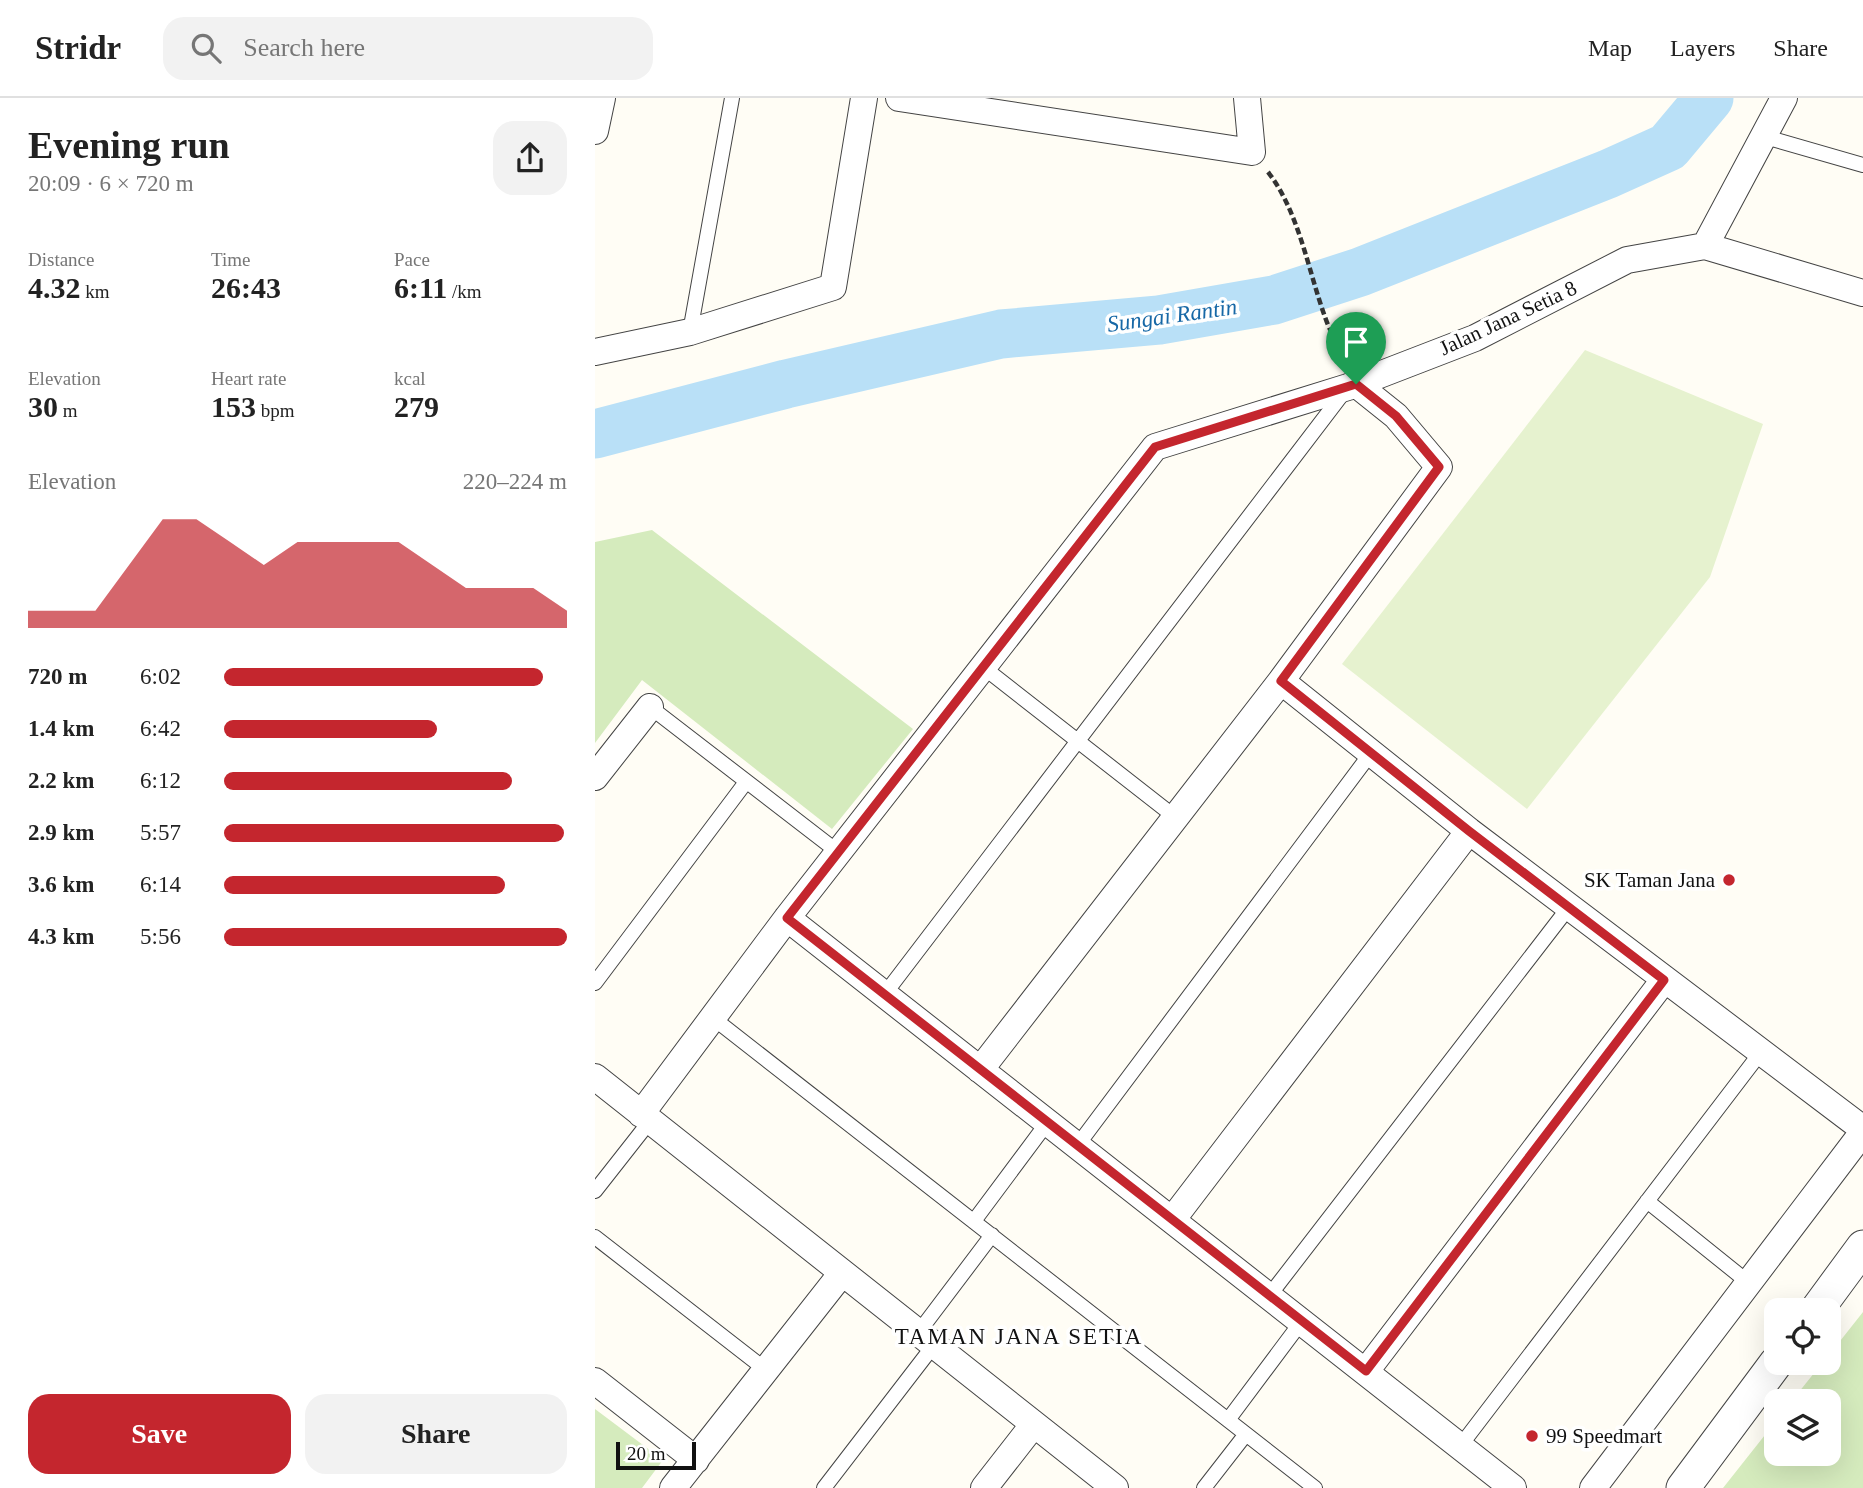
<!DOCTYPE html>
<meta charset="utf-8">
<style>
:root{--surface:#fff;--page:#f2f2f2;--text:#222;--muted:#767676;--line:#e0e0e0;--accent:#c4262e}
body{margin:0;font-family:"Times New Roman",serif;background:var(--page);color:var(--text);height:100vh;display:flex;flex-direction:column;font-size:26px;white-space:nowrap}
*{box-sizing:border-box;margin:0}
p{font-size:23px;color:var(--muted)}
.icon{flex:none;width:38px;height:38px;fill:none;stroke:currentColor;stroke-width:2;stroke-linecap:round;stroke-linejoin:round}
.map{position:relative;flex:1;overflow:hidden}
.side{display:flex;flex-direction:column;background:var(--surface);width:595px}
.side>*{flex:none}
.tools{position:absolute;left:1169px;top:1200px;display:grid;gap:14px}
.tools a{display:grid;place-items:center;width:77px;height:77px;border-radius:14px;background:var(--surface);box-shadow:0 7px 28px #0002;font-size:35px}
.scale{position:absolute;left:21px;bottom:18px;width:80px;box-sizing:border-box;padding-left:7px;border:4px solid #111;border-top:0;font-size:19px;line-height:24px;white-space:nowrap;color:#111;-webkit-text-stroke:5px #fff;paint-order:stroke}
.pin{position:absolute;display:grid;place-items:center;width:60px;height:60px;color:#fff;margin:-72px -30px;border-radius:50% 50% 50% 0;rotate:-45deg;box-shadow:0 0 7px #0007}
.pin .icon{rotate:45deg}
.round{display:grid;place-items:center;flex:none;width:74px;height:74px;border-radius:21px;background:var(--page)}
.overview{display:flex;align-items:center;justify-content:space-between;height:119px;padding:0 28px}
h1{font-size:38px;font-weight:600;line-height:52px}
.metrics{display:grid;grid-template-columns:repeat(3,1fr);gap:10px;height:119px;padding:7px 28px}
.metrics div{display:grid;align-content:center}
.metrics b{font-size:30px;font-weight:600}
.metrics small{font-size:19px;font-weight:400}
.metrics p{font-size:19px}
.chart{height:196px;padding:14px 28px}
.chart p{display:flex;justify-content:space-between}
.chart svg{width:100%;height:126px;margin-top:7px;fill:var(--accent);opacity:.7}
.action{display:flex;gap:14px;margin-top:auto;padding:14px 28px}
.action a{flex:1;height:80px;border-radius:21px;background:var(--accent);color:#fff;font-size:28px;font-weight:600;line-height:80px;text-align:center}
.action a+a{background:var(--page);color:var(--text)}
ul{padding:0 28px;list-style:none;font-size:23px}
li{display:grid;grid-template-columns:112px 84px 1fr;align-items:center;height:52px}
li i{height:18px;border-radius:9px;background:var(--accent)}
header{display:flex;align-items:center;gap:42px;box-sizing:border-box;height:98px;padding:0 35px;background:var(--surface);border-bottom:2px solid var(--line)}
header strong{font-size:33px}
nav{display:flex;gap:38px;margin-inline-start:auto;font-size:24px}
.search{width:490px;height:63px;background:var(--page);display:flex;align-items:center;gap:18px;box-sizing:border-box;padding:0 24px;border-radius:21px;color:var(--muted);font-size:26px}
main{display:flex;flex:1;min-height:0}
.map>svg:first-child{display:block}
.green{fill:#d5ebbd}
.pitch{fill:#e6f2cf}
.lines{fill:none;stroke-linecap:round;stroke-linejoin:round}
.river{stroke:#b9e0f7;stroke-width:49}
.service-casing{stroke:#444;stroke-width:16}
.minor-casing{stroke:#444;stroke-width:28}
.tertiary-casing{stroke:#444;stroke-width:35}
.path{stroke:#333;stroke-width:4.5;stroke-dasharray:7 3.5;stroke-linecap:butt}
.service{stroke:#fff;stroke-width:14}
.minor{stroke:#fff;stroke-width:26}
.tertiary{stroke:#fff;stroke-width:33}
.route-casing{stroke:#fff;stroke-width:14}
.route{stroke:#c4262e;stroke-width:9}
.poi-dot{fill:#c4262e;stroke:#fff;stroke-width:2.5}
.labels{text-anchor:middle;stroke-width:7;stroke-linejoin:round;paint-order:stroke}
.street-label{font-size:21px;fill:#111;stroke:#fff}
.poi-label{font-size:21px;fill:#111;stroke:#fff;text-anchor:end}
.water-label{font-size:23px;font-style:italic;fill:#1768a6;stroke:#fff}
.neighbourhood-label{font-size:23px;letter-spacing:2px;fill:#111;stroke:#fff}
</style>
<header>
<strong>Stridr</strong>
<div class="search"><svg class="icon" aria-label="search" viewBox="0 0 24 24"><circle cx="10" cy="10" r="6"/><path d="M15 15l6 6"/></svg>Search here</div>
<nav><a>Map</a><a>Layers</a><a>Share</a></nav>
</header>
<main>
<section class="side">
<div class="overview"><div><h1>Evening run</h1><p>20:09 · 6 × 720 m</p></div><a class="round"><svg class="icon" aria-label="share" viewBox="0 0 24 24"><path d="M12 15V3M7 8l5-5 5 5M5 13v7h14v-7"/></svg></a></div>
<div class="metrics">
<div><p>Distance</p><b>4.32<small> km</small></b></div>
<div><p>Time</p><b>26:43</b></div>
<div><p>Pace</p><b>6:11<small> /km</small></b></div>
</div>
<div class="metrics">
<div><p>Elevation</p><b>30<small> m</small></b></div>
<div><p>Heart rate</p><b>153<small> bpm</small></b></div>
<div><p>kcal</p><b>279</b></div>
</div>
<div class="chart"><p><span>Elevation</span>220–224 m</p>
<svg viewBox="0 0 160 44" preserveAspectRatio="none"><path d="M0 44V38L10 38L20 38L30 22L40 6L50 6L60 14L70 22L80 14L90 14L100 14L110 14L120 22L130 30L140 30L150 30L160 38V44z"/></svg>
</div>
<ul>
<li><b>720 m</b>6:02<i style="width:93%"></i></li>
<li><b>1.4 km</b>6:42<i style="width:62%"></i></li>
<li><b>2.2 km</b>6:12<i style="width:84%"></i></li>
<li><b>2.9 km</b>5:57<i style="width:99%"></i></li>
<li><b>3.6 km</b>6:14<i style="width:82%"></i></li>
<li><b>4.3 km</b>5:56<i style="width:100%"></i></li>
</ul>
<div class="action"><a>Save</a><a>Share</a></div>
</section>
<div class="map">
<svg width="1268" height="1390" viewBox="0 0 1268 1390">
<rect width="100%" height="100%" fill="#fffdf5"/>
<!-- green -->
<path class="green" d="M57 432 318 631 237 731 47 582 0 645V444Z
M1268 1214V1390H1128L1181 1323V1356H1234V1304H1196L1227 1265H1234V1257Z
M0 1311 68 1362 47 1390H0Z"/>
<!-- pitch -->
<path class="pitch" d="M990 252 1168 326 1115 479 932 711 747 566Z"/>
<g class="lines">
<!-- river -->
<path class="river" d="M0 336 191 286 406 236 564 222 679 202 765 174 1013 76 1073 49 1114 0"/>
<!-- service casing -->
<g class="service-casing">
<path id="service" d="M1167 38 1268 67
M95 234 137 0
M388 569 580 719
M55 609 243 754
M0 885 151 684
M289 897 749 294
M118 920 720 1390
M482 1048 776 655
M0 1093 55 1023
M1052 1103 1154 1185
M379 1123 452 1025
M0 1139 171 1272
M674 1198 974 809
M323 1235 397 1137
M633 1322 707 1223
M863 1351 1166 954
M229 1390 339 1247
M609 1390 651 1336"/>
</g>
<!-- minor casing -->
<g class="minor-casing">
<path id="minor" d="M304 0 657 54 652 0
M0 33 7 0
M1110 148 1189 0
M0 254 95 234 238 189 269 0
M686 583 874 733 1268 1031
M0 679 55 609
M192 820 918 1390
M385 972 686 583 844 369 801 318 761 286
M0 979 520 1390
M46 1016 192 820 560 349 753 289 880 240 1032 162 1110 148 1268 195
M577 1122 874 733
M771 1273 1069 882
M0 1283 101 1362
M78 1390 247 1175
M389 1390 439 1326
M998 1390 1268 1034"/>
</g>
<!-- tertiary casing -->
<g class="tertiary-casing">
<path id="tertiary" d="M1221 1213 1268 1149
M1088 1390 1181 1265"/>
</g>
<!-- path -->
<path class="path" d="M673 74C704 114 713 172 730 219 735 234 744 248 750 263"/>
<!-- service -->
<use href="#service" class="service"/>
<!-- minor -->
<use href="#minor" class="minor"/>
<!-- tertiary -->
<use href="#tertiary" class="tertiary"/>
</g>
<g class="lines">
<!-- route casing -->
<g class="route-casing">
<path id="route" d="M761 286 801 318 844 369 686 583 874 733 1069 882 771 1273 192 820 560 349Z"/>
</g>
<!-- route -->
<use href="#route" class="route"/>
</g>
<!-- markers -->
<g class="poi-dot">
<circle cx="1134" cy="782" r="7"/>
<circle cx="937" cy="1338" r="7"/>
</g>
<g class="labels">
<!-- street labels -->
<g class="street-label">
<text transform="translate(913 220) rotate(-25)" y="7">Jalan Jana Setia 8</text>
</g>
<!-- poi labels -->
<g class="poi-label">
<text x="1120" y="789">SK Taman Jana</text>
<text x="951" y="1345" text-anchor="start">99 Speedmart</text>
</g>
<!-- water labels -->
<g class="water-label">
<text transform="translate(577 217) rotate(-8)" y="8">Sungai Rantin</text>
</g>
<!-- neighbourhood labels -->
<g class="neighbourhood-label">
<text x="424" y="1246">TAMAN JANA SETIA</text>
</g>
</g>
</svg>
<div class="tools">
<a><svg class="icon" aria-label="locate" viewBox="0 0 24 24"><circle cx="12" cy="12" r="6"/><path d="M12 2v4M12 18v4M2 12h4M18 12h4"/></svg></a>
<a><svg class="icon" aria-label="layers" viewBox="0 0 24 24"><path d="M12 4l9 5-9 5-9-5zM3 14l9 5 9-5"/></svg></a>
</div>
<div class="scale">20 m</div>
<div class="pin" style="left:761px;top:286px;background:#1e9e55"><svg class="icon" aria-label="arrive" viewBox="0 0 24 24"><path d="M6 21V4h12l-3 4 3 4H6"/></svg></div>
</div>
</main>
